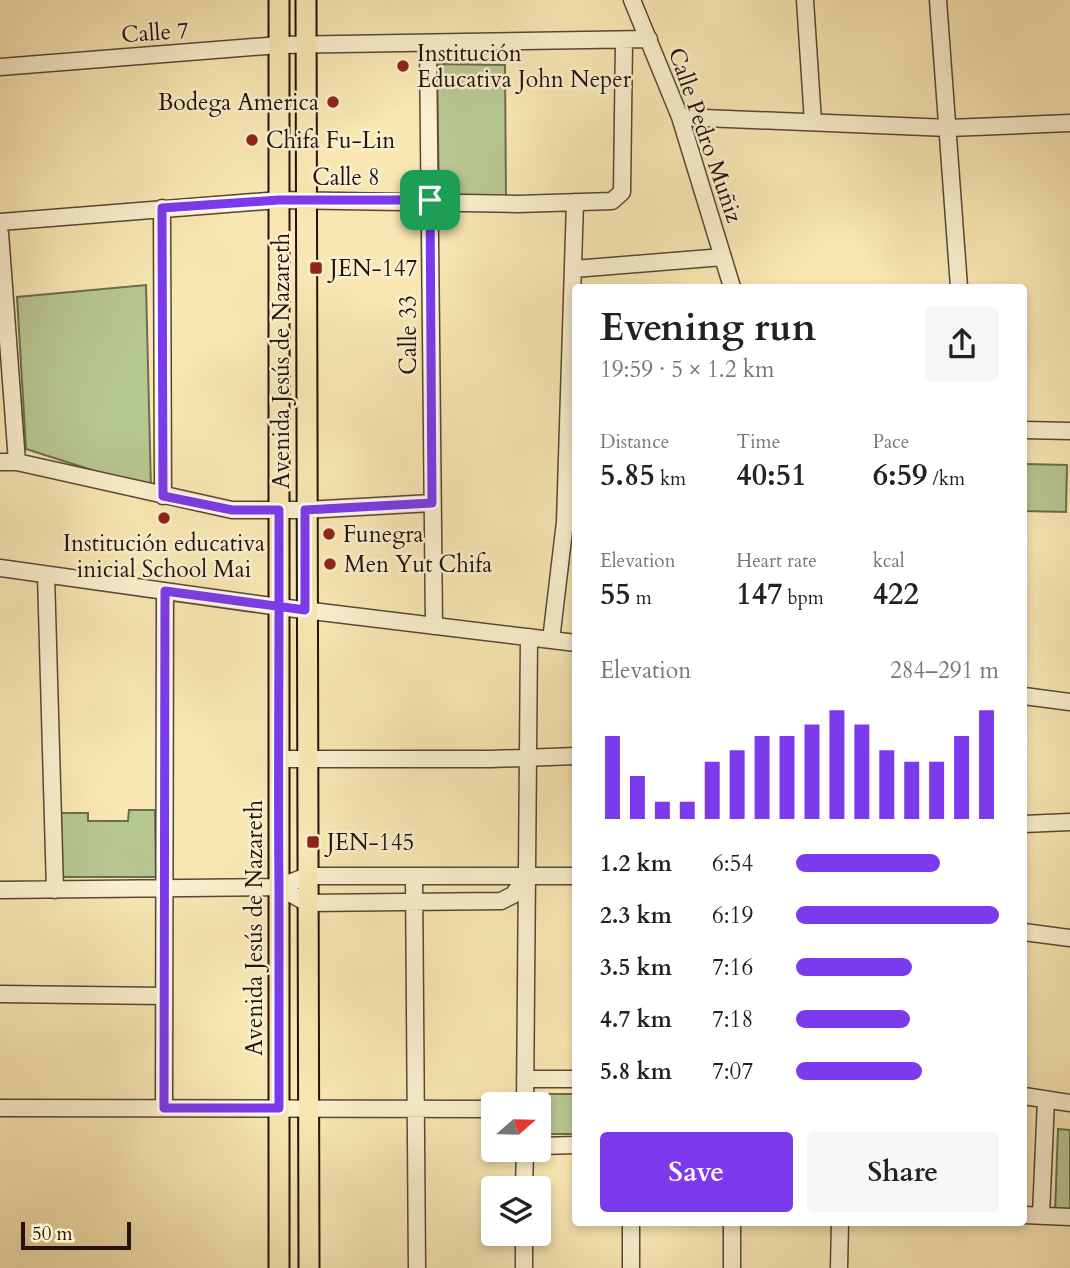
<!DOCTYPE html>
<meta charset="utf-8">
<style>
:root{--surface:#fff;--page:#f6f6f6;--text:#222;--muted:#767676;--accent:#7c3aed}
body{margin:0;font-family:Cardo,serif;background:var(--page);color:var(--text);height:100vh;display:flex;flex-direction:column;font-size:26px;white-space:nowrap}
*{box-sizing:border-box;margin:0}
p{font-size:23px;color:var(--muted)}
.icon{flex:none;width:38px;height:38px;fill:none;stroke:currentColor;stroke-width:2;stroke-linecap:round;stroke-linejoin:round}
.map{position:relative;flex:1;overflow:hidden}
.side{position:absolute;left:572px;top:284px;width:455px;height:942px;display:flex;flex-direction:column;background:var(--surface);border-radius:7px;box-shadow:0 4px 10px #0003}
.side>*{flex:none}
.needle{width:46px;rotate:70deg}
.tools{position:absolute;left:481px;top:1092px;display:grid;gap:14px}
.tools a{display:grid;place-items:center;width:70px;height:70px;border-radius:7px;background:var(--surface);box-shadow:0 4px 10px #0003;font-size:35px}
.scale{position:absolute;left:21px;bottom:18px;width:110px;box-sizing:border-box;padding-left:7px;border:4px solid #24120b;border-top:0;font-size:19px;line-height:24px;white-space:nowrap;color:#24120b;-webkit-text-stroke:5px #faefce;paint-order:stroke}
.pin{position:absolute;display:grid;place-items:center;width:60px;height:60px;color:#fff;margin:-30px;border-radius:14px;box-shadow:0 4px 10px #0006}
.round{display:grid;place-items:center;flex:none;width:74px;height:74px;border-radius:7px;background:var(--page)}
.head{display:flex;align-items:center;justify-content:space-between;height:119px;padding:0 28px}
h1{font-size:38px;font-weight:700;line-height:52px}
.metrics{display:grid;grid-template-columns:repeat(3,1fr);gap:10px;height:119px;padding:7px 28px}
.metrics div{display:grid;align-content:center}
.metrics b{font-size:30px;font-weight:700}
.metrics small{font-size:19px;font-weight:400}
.metrics p{font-size:19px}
.chart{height:196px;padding:14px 28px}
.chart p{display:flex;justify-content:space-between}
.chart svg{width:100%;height:126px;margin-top:7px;stroke:var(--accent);stroke-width:6}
.action{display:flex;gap:14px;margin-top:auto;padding:14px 28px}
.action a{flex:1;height:80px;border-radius:7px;background:var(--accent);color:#fff;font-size:28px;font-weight:700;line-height:80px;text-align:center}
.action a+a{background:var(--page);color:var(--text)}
ul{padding:0 28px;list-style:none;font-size:23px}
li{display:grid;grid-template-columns:112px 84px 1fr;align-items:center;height:52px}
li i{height:18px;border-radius:9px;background:var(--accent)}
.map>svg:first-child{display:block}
.green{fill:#b7c791;stroke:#6e6c4e;stroke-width:2}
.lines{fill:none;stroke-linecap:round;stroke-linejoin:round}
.minor-casing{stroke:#594735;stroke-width:19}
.major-casing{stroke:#24120b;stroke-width:23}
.minor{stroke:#faefce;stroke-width:16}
.major{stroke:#f8e7b3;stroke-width:19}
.route-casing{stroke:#fff;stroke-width:14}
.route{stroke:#7c3aed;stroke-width:9}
.poi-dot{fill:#8f2418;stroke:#faefce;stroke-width:2.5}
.labels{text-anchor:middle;stroke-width:5;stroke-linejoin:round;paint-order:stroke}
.street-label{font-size:23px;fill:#24120b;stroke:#faefce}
.poi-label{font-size:23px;fill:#24120b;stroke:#faefce;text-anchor:start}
</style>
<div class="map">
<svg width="1070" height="1268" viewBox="0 0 1070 1268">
<rect width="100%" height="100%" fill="#f8e7b3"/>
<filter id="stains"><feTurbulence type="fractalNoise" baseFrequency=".00286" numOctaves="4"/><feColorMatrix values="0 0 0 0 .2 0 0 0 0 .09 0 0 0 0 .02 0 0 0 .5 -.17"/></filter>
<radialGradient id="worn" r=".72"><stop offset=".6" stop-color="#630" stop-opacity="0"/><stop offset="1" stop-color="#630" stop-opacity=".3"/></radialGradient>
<!-- green -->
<path class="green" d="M437 64 505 65 506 199 439 201Z
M146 285 151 489 26 449 17 297Z
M1024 464 1067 465 1066 512 1024 511Z
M129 810H155L156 877H61V813H88V821H128Z
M533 1094H576V1134H539V1104H533Z
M1058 1129 1070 1130V1214L1055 1213Z"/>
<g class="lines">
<!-- minor casing -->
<g class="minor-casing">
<path id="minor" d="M632 0 680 117 732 287
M805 0 813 122
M938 0 959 287
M428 43 434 626
M0 67 279 45 649 39
M680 117 949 128 1070 123
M162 208 163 496
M0 222 279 200 518 204 612 201 622 192 624 41
M0 233 17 462
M574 269 723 257
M1024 430 1070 431
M0 462H17L232 510H305L432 503
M0 568 279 607 576 643
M46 575 55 890
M551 640 565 522 575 202
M1024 696 1070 702
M279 759H491L576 756
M1024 824 1070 822
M414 877 417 1268
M279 887 307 903 501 901 513 895 527 876
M0 890 279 887 307 876H576
M1024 932 1070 938
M0 994 164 996
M525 1079H576
M1024 1096 1070 1103
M525 1104 529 637
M0 1108 494 1109
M164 1108 165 591
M539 1146 576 1145
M524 1188 525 1150
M1024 1215 1070 1217
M1041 1215 1046 1100
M631 1222V1268
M524 1268V1234
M732 1268V1222
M839 1268 840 1222"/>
</g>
<!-- major casing -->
<g class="major-casing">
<path id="major" d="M306 0 309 1268
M279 1268V0"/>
</g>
<!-- minor -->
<use href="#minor" class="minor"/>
<!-- major -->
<use href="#major" class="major"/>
</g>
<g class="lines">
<!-- route casing -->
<g class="route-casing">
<path id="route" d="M430 200H279L162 208 163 496 232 510H279C279 542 279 575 279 607 279 700 278 794 279 887V1108H164L165 591 305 610V510L432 503 430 200"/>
</g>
<!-- route -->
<use href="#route" class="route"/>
</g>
<!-- markers -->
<g class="poi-dot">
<circle cx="403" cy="66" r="7"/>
<circle cx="333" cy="102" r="7"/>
<circle cx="252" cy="140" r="7"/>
<rect x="309" y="261" width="14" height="14" rx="3.5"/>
<circle cx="164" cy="518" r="7"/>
<circle cx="329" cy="534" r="7"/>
<circle cx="330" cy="564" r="7"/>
<rect x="306" y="835" width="14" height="14" rx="3.5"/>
</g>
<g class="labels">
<!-- street labels -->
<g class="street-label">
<text transform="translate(155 32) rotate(-4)" y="8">Calle 7</text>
<text transform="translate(706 135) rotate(71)" y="8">Calle Pedro Muñiz</text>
<text x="346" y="185">Calle 8</text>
<text transform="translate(408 335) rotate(-90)" y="8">Calle 33</text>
<text transform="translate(281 361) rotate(-90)" y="8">Avenida Jesús de Nazareth</text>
<text transform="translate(254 928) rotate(-90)" y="8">Avenida Jesús de Nazareth</text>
</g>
<!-- poi labels -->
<g class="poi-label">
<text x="417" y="61">Institución<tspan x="417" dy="26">Educativa John Neper</tspan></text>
<text x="319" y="110" text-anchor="end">Bodega America</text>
<text x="266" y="148">Chifa Fu-Lin</text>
<text x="330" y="276">JEN-147</text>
<text x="343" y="542">Funegra</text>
<text x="164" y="551" text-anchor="middle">Institución educativa<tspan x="164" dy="26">inicial School Mai</tspan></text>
<text x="344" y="572">Men Yut Chifa</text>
<text x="327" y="850">JEN-145</text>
</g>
</g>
<rect width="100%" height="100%" filter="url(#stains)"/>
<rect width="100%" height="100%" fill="url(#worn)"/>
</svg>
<div class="tools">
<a><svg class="needle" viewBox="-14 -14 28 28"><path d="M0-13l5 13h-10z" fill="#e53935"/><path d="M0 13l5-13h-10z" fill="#767676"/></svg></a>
<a><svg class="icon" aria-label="layers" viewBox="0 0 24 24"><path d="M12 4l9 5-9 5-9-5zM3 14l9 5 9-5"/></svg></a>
</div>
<div class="scale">50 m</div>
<div class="pin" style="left:430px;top:200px;background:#1e9e55"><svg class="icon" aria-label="arrive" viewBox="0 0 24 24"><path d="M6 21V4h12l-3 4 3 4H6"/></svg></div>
<section class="side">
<div class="head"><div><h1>Evening run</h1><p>19:59 · 5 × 1.2 km</p></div><a class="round"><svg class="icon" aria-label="share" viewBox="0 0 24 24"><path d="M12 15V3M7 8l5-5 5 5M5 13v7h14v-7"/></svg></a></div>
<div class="metrics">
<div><p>Distance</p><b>5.85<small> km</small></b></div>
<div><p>Time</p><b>40:51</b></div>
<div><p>Pace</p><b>6:59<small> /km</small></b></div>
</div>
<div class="metrics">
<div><p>Elevation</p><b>55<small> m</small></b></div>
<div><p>Heart rate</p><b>147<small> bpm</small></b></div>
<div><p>kcal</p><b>422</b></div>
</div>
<div class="chart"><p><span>Elevation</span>284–291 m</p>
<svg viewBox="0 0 160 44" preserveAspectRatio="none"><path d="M5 44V15M15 44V29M25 44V38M35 44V38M45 44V24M55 44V20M65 44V15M75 44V15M85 44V11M95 44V6M105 44V11M115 44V20M125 44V24M135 44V24M145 44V15M155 44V6"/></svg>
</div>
<ul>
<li><b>1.2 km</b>6:54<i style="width:71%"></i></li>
<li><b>2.3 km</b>6:19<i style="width:100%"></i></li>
<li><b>3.5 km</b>7:16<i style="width:57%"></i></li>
<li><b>4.7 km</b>7:18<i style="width:56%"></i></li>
<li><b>5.8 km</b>7:07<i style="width:62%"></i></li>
</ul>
<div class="action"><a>Save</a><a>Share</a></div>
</section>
</div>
